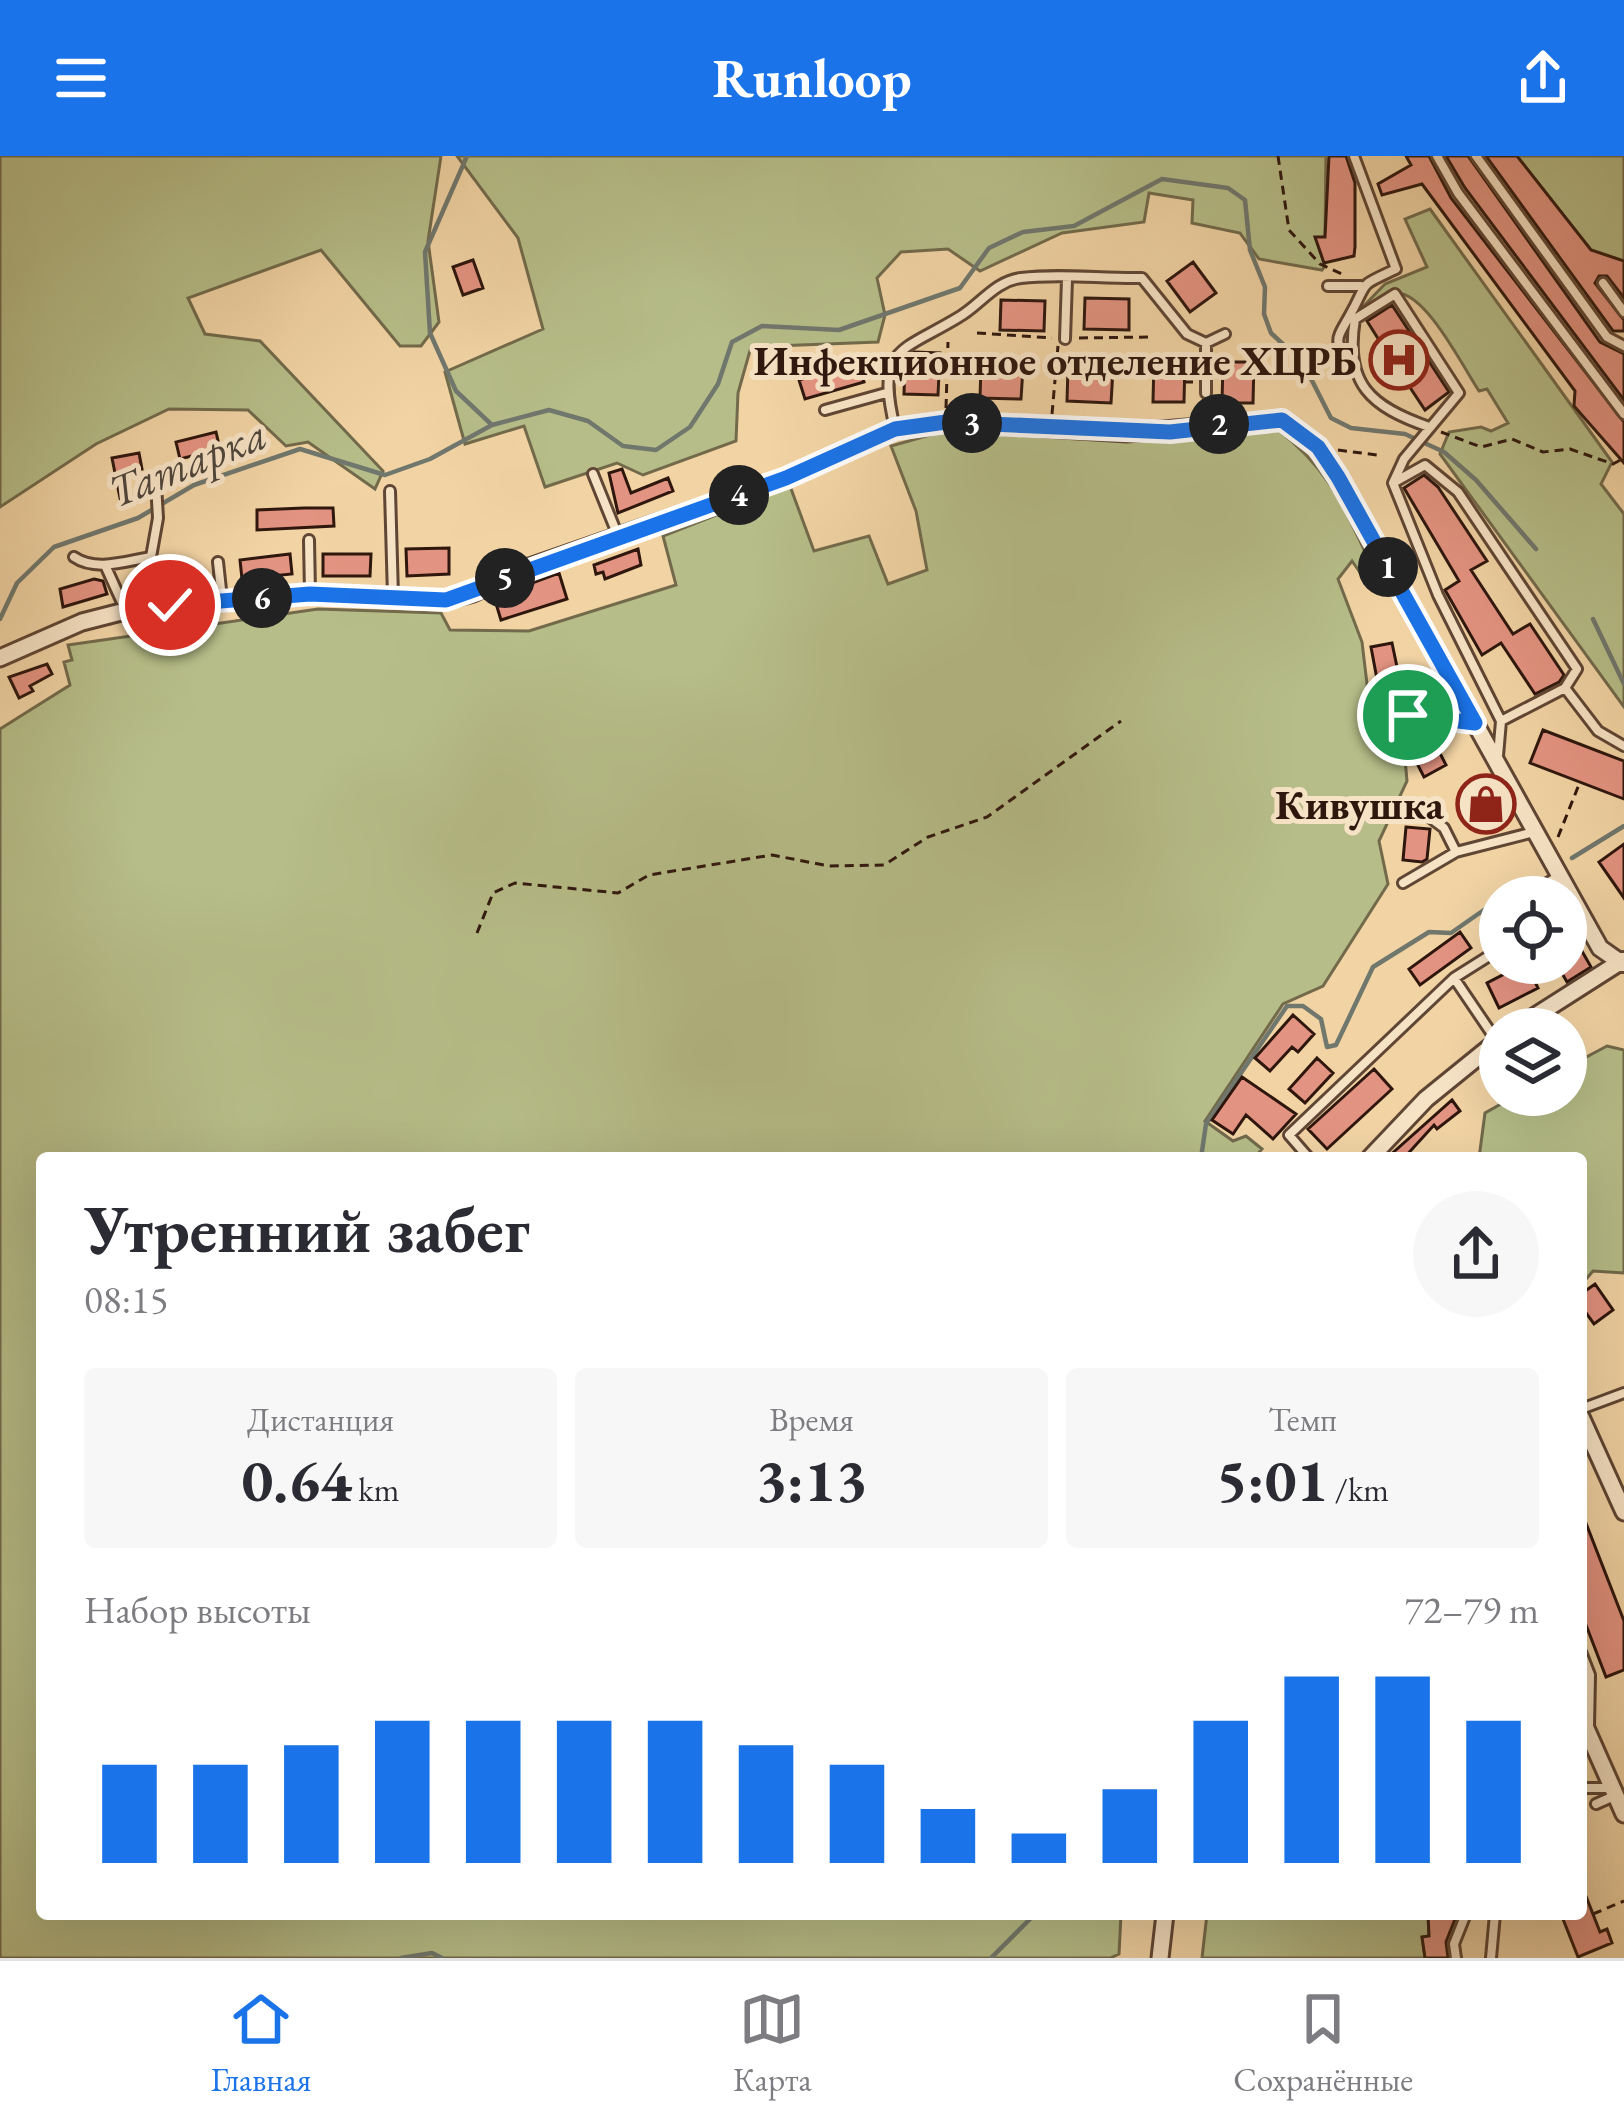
<!DOCTYPE html>
<html lang="ru">
<meta charset="utf-8">
<style>
:root{--surface:#fff;--page:#f7f7f7;--text:#2b2b33;--muted:#7c7c81;--line:#e1e1e2;--accent:#1a73e8}
body{margin:0;font-family:"EB Garamond",serif;background:var(--page);color:var(--text);height:100vh;display:flex;flex-direction:column;font-size:45px;white-space:nowrap}
*{box-sizing:border-box;margin:0}
p{font-size:39px;color:var(--muted)}
.icon{flex:none;width:66px;height:66px;fill:none;stroke:currentColor;stroke-width:2;stroke-linecap:round;stroke-linejoin:round}
.map{position:relative;flex:1;overflow:hidden}
.sheet{position:absolute;left:36px;top:996px;width:1551px;height:768px;display:flex;flex-direction:column;background:var(--surface);border-radius:12px;box-shadow:0 12px 48px #0002}
.sheet>*{flex:none}
.tools{position:absolute;left:1479px;top:720px;display:grid;gap:24px}
.tools a{display:grid;place-items:center;width:108px;height:108px;border-radius:50%;background:var(--surface);box-shadow:0 12px 48px #0002;font-size:60px}
.pin{position:absolute;display:grid;place-items:center;width:102px;height:102px;color:#fff;margin:-51px;border:6px solid #fff;border-radius:50%;box-shadow:0 3px 12px #0007}
.km{position:absolute;width:60px;height:60px;margin:-30px;border-radius:50%;background:#222;color:#fff;font-size:33px;line-height:60px;text-align:center}
.round{display:grid;place-items:center;flex:none;width:126px;height:126px;border-radius:63px;background:var(--page)}
.head{display:flex;align-items:center;justify-content:space-between;height:204px;padding:0 48px}
h1{font-size:66px;font-weight:700;line-height:90px}
.stats{display:grid;grid-template-columns:repeat(3,1fr);gap:18px;height:204px;padding:12px 48px}
.stats div{display:grid;align-content:center;border-radius:12px;background:var(--page);text-align:center}
.stats b{font-size:60px;font-weight:700}
.stats small{font-size:33px;font-weight:400}
.stats p{font-size:33px}
.chart{height:336px;padding:24px 48px}
.chart p{display:flex;justify-content:space-between}
.chart svg{width:100%;height:216px;margin-top:12px;stroke:var(--accent);stroke-width:6}
header{display:flex;justify-content:space-between;align-items:center;height:156px;padding:0 48px;background:var(--accent);color:#fff;font-size:54px;font-weight:700}
.dock{display:flex;justify-content:space-around;align-items:center;height:168px;border-top:3px solid var(--line);background:var(--surface);font-size:33px;color:var(--muted)}
.dock a{display:grid;justify-items:center;gap:6px}
.dock .selected{color:var(--accent)}
.map>svg:first-child{display:block}
.green{fill:#b6bd88;stroke:#726a4b;stroke-width:3}
.lines{fill:none;stroke-linecap:round;stroke-linejoin:round}
.stream{stroke:#70776d;stroke-width:4.5}
.building{fill:#e39381;stroke:#2f170e;stroke-width:3}
.service-casing{stroke:#604634;stroke-width:14}
.minor-casing{stroke:#604634;stroke-width:21}
.tertiary-casing{stroke:#604634;stroke-width:24}
.path{stroke:#2f170e;stroke-width:3;stroke-dasharray:9 6;stroke-linecap:butt}
.service{stroke:#f6e2c4;stroke-width:8}
.minor{stroke:#f6e2c4;stroke-width:15}
.tertiary{stroke:#f6e2c4;stroke-width:18}
.route-casing{stroke:#fff;stroke-width:24}
.route{stroke:#1a73e8;stroke-width:15}
.labels{text-anchor:middle;stroke-width:10;stroke-linejoin:round;paint-order:stroke}
.poi-label{font-size:42px;font-weight:bold;fill:#2f170e;stroke:#f6e2c4;text-anchor:end}
.water-label{font-size:45px;font-style:italic;fill:#4f473d;stroke:#f6e2c4}
</style>
<header><svg class="icon" aria-label="menu" viewBox="0 0 24 24"><path d="M4 6h16M4 12h16M4 18h16"/></svg>Runloop<svg class="icon" aria-label="share" viewBox="0 0 24 24"><path d="M12 15V3M7 8l5-5 5 5M5 13v7h14v-7"/></svg></header>
<div class="map">
<svg width="1624" height="1802" viewBox="0 0 1624 1802">
<rect width="100%" height="100%" fill="#f1d3a4"/>
<filter id="stains"><feTurbulence type="fractalNoise" baseFrequency=".00167" numOctaves="4"/><feColorMatrix values="0 0 0 0 .2 0 0 0 0 .09 0 0 0 0 .02 0 0 0 .5 -.17"/></filter>
<radialGradient id="worn" r=".72"><stop offset=".6" stop-color="#630" stop-opacity="0"/><stop offset="1" stop-color="#630" stop-opacity=".3"/></radialGradient>
<!-- green -->
<path class="green" d="M0 0H441L428 85 439 166 421 190H400L321 94 188 142 205 178 260 185 383 315 375 333 308 286 286 290 248 254 169 253 96 288 0 351Z
M457 0H1326L1325 81 1316 82 1325 110 1322 114 1259 103 1240 77 1192 67 1193 44 1149 37 1144 66 1062 77 980 115 948 93 901 96 877 122 885 159 878 186 751 191 738 237 736 285 643 319 617 307 545 331 524 270 465 288 445 216 543 173 518 82Z
M1517 0H1624V105L1591 94Z
M1430 53 1612 306 1601 328 1624 358V551L1440 298 1449 276 1481 271 1491 275 1508 267 1487 233 1479 235C1463 211 1425 135 1396 137 1382 138 1367 151 1355 159L1385 128 1427 111 1405 63Z
M1276 272C1334 317 1345 355 1376 419L1366 425 1352 405 1338 423 1362 486 1370 553 1403 580 1407 625 1379 685 1388 728 1323 830 1283 848 1205 965 1233 985 1246 980 1262 993 1254 1002H42V1758H1121L1119 1798 1110 1802H0V573L70 529 64 506 72 504 68 489 318 453 441 457 450 474 529 475 676 429 663 380 790 330 814 395 869 380 888 428 927 414 916 355 891 290 944 275 1170 286Z
M1607 890 1624 894V1117L1593 1115 1581 1129V1002H1479L1485 957 1517 939H1566V912Z
M1207 1758H1428L1429 1780 1422 1781 1425 1802H1202Z"/>
<g class="lines">
<!-- stream -->
<path class="stream" d="M467 0 425 96 430 177 456 235 492 269
M0 463 17 427 54 391 138 362 194 329 300 293 385 319 430 303 492 269 549 254 588 265 623 290 656 294 690 271 718 228 732 186 762 170 839 174 960 132 989 92 1023 76 1074 70 1162 23 1228 32 1245 44 1250 94 1265 131 1264 158 1271 177 1303 207 1331 262 1351 272 1405 278 1444 296 1476 324 1536 393
M1593 463 1624 528
M1572 702 1624 670
M1201 1002 1206 968 1287 850H1303L1321 863 1327 891 1336 889 1373 811 1429 776 1451 777 1491 749
M401 1802 432 1797 442 1802
M991 1802 1035 1758"/>
</g>
<!-- building -->
<path class="building" d="M1329 0H1346L1355 27V91L1354 100 1324 107 1315 81H1325Z
M1406 0H1429L1451 42 1624 266V307L1574 250 1575 235 1422 28 1382 39 1378 28 1411 9Z
M1446 0H1468L1600 186 1624 198V244L1465 32Z
M1486 0H1517L1591 94 1624 105V142L1607 120H1599L1595 127 1624 164V175H1613Z
M473 104 483 132 463 139 453 111Z
M1193 106 1216 137 1190 156 1167 125Z
M1085 142 1129 143V174L1084 173Z
M1001 144 1045 145 1044 175 1000 174Z
M1392 149 1449 236 1425 254 1403 221 1394 226 1379 203 1387 197 1367 165Z
M914 196 940 197 938 239 904 238 905 204Z
M1154 204 1185 205 1184 246H1153Z
M858 206 864 226 805 243 799 224Z
M1223 206H1254L1253 247H1222Z
M981 211 1023 212 1021 243 980 242Z
M1068 212 1113 214 1111 247 1067 245Z
M216 276 220 293 180 303 176 286Z
M139 297 142 313 127 315 132 345 121 347 112 302Z
M622 313 631 337 668 322 673 335 618 357 609 317Z
M1424 319 1438 331 1487 405 1471 414 1513 478 1530 468 1564 519 1559 526 1535 538 1501 487 1482 499 1445 434 1459 425 1404 332Z
M304 352H333L334 370 257 374V354Z
M449 392V418L407 420 406 393Z
M638 393 641 409 605 423 603 416 596 418 594 409Z
M290 398 292 418 242 423 240 404Z
M323 398H371L370 420H323Z
M559 417 567 443 501 464 494 441Z
M94 423 103 425 107 438 63 451 60 433Z
M1392 487 1401 530 1379 534 1371 491Z
M47 508 52 518 30 530 33 535 19 542 9 521Z
M1428 574 1446 609 1424 621 1406 586Z
M1543 574 1624 605V643L1530 607Z
M1406 671 1430 673 1427 703 1422 706 1403 704Z
M1624 688V742L1599 706Z
M1566 767 1591 811 1567 826 1556 807H1566Z
M1460 776 1471 792 1420 829 1409 813Z
M1526 807 1538 832 1499 852 1487 827Z
M1293 859 1314 878 1298 896 1292 891 1270 915 1255 902Z
M1317 902 1333 917 1305 947 1289 933Z
M1374 913 1392 933 1327 993 1308 973Z
M1242 921 1296 958 1273 983 1246 959 1233 978 1212 964Z
M1452 944 1460 955 1437 973 1434 969 1404 1002H1387Z
M1595 1128 1613 1154 1594 1168 1581 1150V1138Z
M1582 1357 1624 1465V1514L1606 1521 1581 1456Z
M1582 1730 1600 1776 1607 1773 1612 1787 1578 1801 1561 1758H1581Z
M1428 1758H1457L1446 1786 1448 1802H1425L1422 1781 1429 1780Z"/>
<g class="lines">
<!-- service casing -->
<g class="service-casing">
<path id="service" d="M1437 0 1458 37 1624 258
M1476 0 1607 181 1624 190
M1603 127 1624 156
M1328 130H1361
M1065 183 1067 123
M1206 187 1225 178
M1352 210C1333 183 1335 186 1350 159 1370 123 1356 132 1396 113L1354 0
M825 254 886 237
M1429 271C1371 251 1344 228 1355 163L1395 138 1459 237 1404 303 1393 327 1438 439 1501 565 1498 600
M895 272C875 190 902 196 959 161 980 149 995 125 1021 122 1060 117 1103 123 1142 122L1187 178 1206 187V237
M593 318 618 380
M1393 327 1425 309 1458 336 1577 513 1565 532 1501 565
M390 335 393 440
M309 384 310 437
M74 401C96 416 126 405 151 401
M218 406 222 443
M105 409 125 453
M170 449 151 401 158 362 156 328 179 320
M1565 532 1598 575 1624 590
M1403 544 1408 559 1474 567
M1416 651 1444 672 1456 696
M1403 727 1456 696 1534 676
M1524 741 1559 720
M1454 822 1496 884
M1309 1002 1289 979 1454 822 1500 793
M1581 1253 1624 1237
M1581 1496 1590 1519 1589 1571
M1581 1632H1611
M1596 1648 1614 1640
M1456 1802 1454 1788 1466 1758
M1491 1802 1495 1758"/>
</g>
<!-- minor casing -->
<g class="minor-casing">
<path id="minor" d="M0 502 82 466 125 455 310 438 446 444 473 437 524 413 786 322 895 273 946 266 1127 277 1282 264 1318 291 1338 321 1600 792 1620 806 1515 873
M1370 1002 1426 943 1500 883
M1581 1261 1624 1356
M1581 1561 1624 1658
M1160 1802 1165 1758"/>
</g>
<!-- tertiary casing -->
<g class="tertiary-casing">
<path id="tertiary" d="M1620 806H1624"/>
</g>
<!-- path -->
<path class="path" d="M1278 0 1289 74 1320 108 1344 119
M977 177 1052 182
M1079 182 1149 181
M1184 226H1196
M946 252 948 186
M1052 258 1058 190
M1441 276 1481 291 1512 283 1543 296 1570 293 1613 308 1624 302
M1338 294 1377 299
M1558 681 1580 626
M477 777 493 737 515 727 618 737 649 719 772 699 829 710 884 709 928 681 987 661 1121 565
M1593 1758 1624 1745"/>
<!-- service -->
<use href="#service" class="service"/>
<!-- minor -->
<use href="#minor" class="minor"/>
<!-- tertiary -->
<use href="#tertiary" class="tertiary"/>
</g>
<g class="lines">
<!-- route casing -->
<g class="route-casing">
<path id="route" d="M170 449 310 438 446 444 786 322 895 273 946 266 1170 276 1282 264 1318 291 1338 321 1475 567 1408 559"/>
</g>
<!-- route -->
<use href="#route" class="route"/>
</g>
<!-- icons -->
<defs>
<g id="hospital-ring" transform="scale(3)"><circle r="9.5" fill="#f6e2c4" stroke="#8f2418" stroke-width="1.5"/><path d="M-5-5h3v3.5h4V-5h3V5h-3V1.5h-4V5h-3Z" fill="#8f2418"/></g>
<g id="shop-ring" transform="scale(3)"><circle r="9.5" fill="#f6e2c4" stroke="#8f2418" stroke-width="1.5"/><path d="M-5-2.5h2.3a2.7 3.5 0 0 1 5.4 0H5L5.5 6h-11ZM-1.5-2.5h3a1.5 2.3 0 0 0-3 0Z" fill="#8f2418"/></g>
</defs>
<g fill-rule="evenodd">
<use href="#hospital-ring" x="1399" y="204"/>
<use href="#shop-ring" x="1486" y="648"/>
</g>
<g class="labels">
<!-- poi labels -->
<g class="poi-label">
<text x="1357" y="219">Инфекционное отделение ХЦРБ</text>
<text x="1444" y="663">Кивушка</text>
</g>
<!-- water labels -->
<g class="water-label">
<text transform="translate(187 306) rotate(-22)" y="16">Татарка</text>
</g>
</g>
<rect width="100%" height="100%" filter="url(#stains)"/>
<rect width="100%" height="100%" fill="url(#worn)"/>
</svg>
<div class="tools">
<a><svg class="icon" aria-label="locate" viewBox="0 0 24 24"><circle cx="12" cy="12" r="6"/><path d="M12 2v4M12 18v4M2 12h4M18 12h4"/></svg></a>
<a><svg class="icon" aria-label="layers" viewBox="0 0 24 24"><path d="M12 4l9 5-9 5-9-5zM3 14l9 5 9-5"/></svg></a>
</div>
<div class="pin" style="left:1408px;top:559px;background:#1e9e55"><svg class="icon" aria-label="arrive" viewBox="0 0 24 24"><path d="M6 21V4h12l-3 4 3 4H6"/></svg></div>
<div class="pin" style="left:170px;top:449px;background:#d93025"><svg class="icon" aria-label="check" viewBox="0 0 24 24"><path d="M5 12l5 5 9-10"/></svg></div>
<b class="km" style="left:1388px;top:411px">1</b>
<b class="km" style="left:1219px;top:268px">2</b>
<b class="km" style="left:972px;top:267px">3</b>
<b class="km" style="left:739px;top:339px">4</b>
<b class="km" style="left:505px;top:422px">5</b>
<b class="km" style="left:262px;top:442px">6</b>
<section class="sheet">
<div class="head"><div><h1>Утренний забег</h1><p>08:15</p></div><a class="round"><svg class="icon" aria-label="share" viewBox="0 0 24 24"><path d="M12 15V3M7 8l5-5 5 5M5 13v7h14v-7"/></svg></a></div>
<div class="stats">
<div><p>Дистанция</p><b>0.64<small> km</small></b></div>
<div><p>Время</p><b>3:13</b></div>
<div><p>Темп</p><b>5:01<small> /km</small></b></div>
</div>
<div class="chart"><p><span>Набор высоты</span>72–79 m</p>
<svg viewBox="0 0 160 44" preserveAspectRatio="none"><path d="M5 44V24M15 44V24M25 44V20M35 44V15M45 44V15M55 44V15M65 44V15M75 44V20M85 44V24M95 44V33M105 44V38M115 44V29M125 44V15M135 44V6M145 44V6M155 44V15"/></svg>
</div>
</section>
</div>
<nav class="dock">
<a class="selected"><svg class="icon" aria-label="home" viewBox="0 0 24 24"><path d="M3 11l9-7 9 7M6 9v11h12V9"/></svg>Главная</a>
<a><svg class="icon" aria-label="map" viewBox="0 0 24 24"><path d="M3 6l6-2 6 2 6-2v14l-6 2-6-2-6 2zM9 4v14M15 6v14"/></svg>Карта</a>
<a><svg class="icon" aria-label="saved" viewBox="0 0 24 24"><path d="M7 4h10v16l-5-4-5 4z"/></svg>Сохранённые</a>
</nav>
